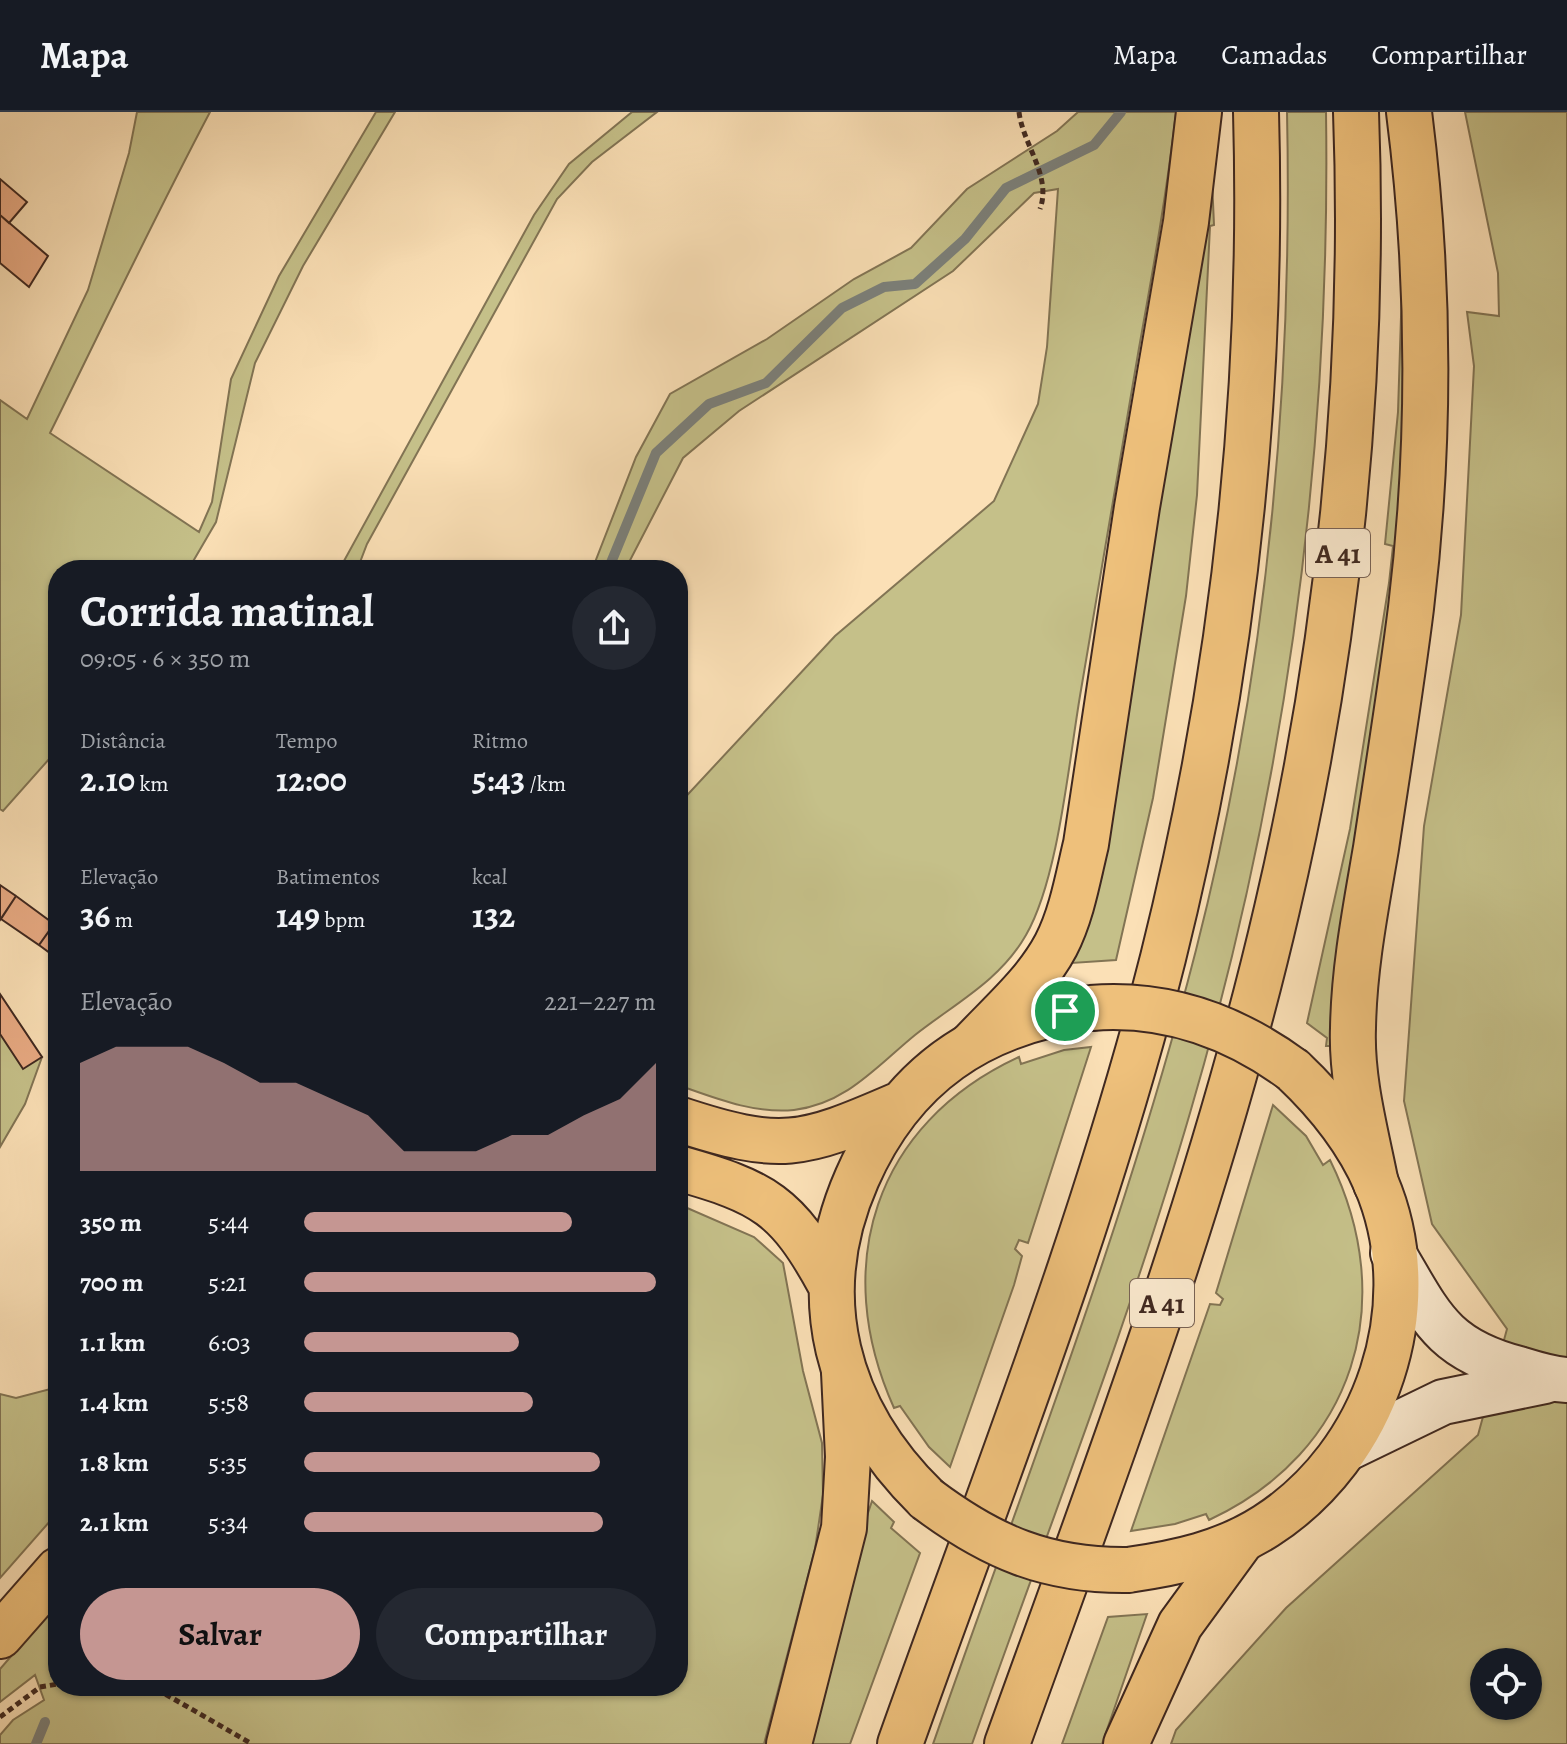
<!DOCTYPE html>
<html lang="pt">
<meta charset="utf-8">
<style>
:root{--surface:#171b24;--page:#242831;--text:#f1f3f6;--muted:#9ea1a6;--line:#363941;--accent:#c59692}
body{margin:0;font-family:Alegreya,serif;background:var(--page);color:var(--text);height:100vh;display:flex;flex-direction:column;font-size:30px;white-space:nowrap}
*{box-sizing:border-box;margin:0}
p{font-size:26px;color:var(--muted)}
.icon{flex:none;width:44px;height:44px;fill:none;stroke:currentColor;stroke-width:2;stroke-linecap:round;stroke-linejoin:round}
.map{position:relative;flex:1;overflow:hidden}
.sheet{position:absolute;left:48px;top:448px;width:640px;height:1136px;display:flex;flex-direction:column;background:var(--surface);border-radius:32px;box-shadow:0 2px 6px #0004}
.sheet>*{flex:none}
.tools{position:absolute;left:1470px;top:1536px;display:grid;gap:16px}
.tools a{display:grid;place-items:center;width:72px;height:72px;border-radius:50%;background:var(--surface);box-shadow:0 2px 6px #0004;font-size:40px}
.pin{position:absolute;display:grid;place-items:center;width:68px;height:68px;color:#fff;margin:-34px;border:4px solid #fff;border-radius:50%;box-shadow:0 2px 8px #0007}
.round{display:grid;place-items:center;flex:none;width:84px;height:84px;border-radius:42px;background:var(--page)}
.headline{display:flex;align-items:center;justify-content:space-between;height:136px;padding:0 32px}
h1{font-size:44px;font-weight:700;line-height:60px}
.metrics{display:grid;grid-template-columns:repeat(3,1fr);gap:12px;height:136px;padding:8px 32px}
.metrics div{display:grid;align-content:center}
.metrics b{font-size:34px;font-weight:700}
.metrics small{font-size:22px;font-weight:400}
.metrics p{font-size:22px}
.chart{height:224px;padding:16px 32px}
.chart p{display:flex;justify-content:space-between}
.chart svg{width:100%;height:144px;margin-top:8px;fill:var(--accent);opacity:.7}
.button{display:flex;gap:16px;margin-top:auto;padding:16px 32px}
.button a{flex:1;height:92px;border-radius:48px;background:var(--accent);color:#111;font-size:32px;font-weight:700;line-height:92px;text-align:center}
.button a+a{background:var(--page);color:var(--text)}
ul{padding:0 32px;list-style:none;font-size:26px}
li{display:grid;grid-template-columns:128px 96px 1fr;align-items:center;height:60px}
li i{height:20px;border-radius:10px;background:var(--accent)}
header{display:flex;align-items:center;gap:48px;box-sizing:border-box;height:112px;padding:0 40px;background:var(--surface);border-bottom:2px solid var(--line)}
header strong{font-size:38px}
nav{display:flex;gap:44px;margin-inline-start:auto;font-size:28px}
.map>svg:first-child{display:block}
.green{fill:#c5c089;stroke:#827454;stroke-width:2;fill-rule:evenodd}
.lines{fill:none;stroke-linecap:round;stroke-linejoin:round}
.stream{stroke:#7b807b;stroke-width:10}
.building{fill:#e9ab84;stroke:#3f2820;stroke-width:2}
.secondary-casing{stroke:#3f2820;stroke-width:48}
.primary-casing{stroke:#3f2820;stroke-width:48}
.highway-casing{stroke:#3f2820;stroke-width:48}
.path{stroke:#3f2820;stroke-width:5;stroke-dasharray:6 4;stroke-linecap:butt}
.secondary{stroke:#fcebd0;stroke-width:44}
.primary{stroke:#eec07b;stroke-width:44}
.highway{stroke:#eec07b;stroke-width:44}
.primary-bridge-casing{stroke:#3f2820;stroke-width:48;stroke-linecap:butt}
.primary-bridge{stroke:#eec07b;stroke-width:44}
.labels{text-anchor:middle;stroke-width:6;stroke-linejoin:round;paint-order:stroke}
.shield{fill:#fcebd0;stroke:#786255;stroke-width:2}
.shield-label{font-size:28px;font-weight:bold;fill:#3f2820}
</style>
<header>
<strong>Mapa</strong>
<nav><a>Mapa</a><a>Camadas</a><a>Compartilhar</a></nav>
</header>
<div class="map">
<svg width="1567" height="1632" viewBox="0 0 1567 1632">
<rect width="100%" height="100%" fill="#fbe0b6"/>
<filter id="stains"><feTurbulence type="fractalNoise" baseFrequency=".0025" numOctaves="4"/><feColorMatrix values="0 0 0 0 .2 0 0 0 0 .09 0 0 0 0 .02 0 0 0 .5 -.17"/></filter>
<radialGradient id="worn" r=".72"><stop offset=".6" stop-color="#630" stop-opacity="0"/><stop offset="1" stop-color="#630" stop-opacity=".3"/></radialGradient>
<!-- green -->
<path class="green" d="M137 0H210C154 106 103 214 50 321L199 420 212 390 231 267 279 164 376 0H395L303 154 255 251 216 410 188 458H58V637L3 699 0 697V288L27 307 88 178 129 41Z
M632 0H657L592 50 557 87 367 432 357 458H339L534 103 569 52Z
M1078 0H1176C1167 80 1153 158 1139 236 1120 350 1101 464 1081 578 1069 646 1059 766 1026 823 1000 869 954 892 915 923 877 954 846 992 794 998 754 1002 715 986 678 973V693L835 524 994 389 1038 292 1047 235 1058 77 1034 81 953 159 739 299 683 346 625 458H592L636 345 670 282 767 227 854 167 911 136 967 77 1057 19Z
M1287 0H1326C1331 340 1286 674 1190 1001 1128 1214 1046 1422 972 1632H933C1025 1369 1127 1108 1196 838 1266 564 1293 282 1287 0Z
M1465 0H1567V1632H1171L1176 1618 1286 1496 1478 1323 1507 1217 1432 1112 1404 989 1424 714 1461 503 1474 254 1467 200 1499 204 1498 161ZM1484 1550H1528V1594H1484Z
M1212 68 1214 113 1210 114 1197 383 1186 484 1153 686 1116 848 1072 851 1102 764 1131 538Z
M1402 173 1411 335 1332 934H1326L1327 926 1307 911 1350 717 1389 471 1393 434 1385 432 1398 300Z
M0 922 42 945 25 992 0 1035Z
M1091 935 1028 1131 1019 1128 1015 1137 1022 1144 1014 1173 950 1355 929 1335 900 1294 894 1296C830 1154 874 1012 1019 945L1021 952 1064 938Z
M1273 993 1306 1024 1323 1053 1330 1048C1400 1190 1355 1340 1209 1408L1206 1402 1175 1412 1131 1419 1210 1192 1220 1193 1223 1187 1216 1181Z
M678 1092 754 1125 783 1151 803 1259 822 1331 823 1383 815 1437 764 1632H0V1623L13 1608 44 1588 35 1563 0 1590V1557L58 1490V1574H678Z
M58 1275V1400L0 1466V1282L16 1286Z
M872 1389 894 1410 891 1416 920 1441 850 1632H805L851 1452Z
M1147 1502 1102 1632H1062L1108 1505Z"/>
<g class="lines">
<!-- stream -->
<path class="stream" d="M608 458 656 341 709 292 766 271 842 196 884 175 915 172 965 127 1006 76 1094 33 1121 0
M36 1632 45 1610"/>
</g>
<!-- building -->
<path class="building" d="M0 67 27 90 9 111 0 103Z
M0 103 48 144 29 175 0 151Z
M0 773 16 784 0 808Z
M16 784 54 812 39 833 1 807Z
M54 812 58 815V847L39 833Z
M0 882 42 945 23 957 0 922Z"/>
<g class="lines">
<!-- secondary casing -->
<g class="secondary-casing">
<path id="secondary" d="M1393 1141C1431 1205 1442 1237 1519 1257 1535 1262 1550 1267 1567 1268
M1346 1337 1443 1290 1545 1269"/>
</g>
<!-- primary casing -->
<g class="primary-casing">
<path id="primary" d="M678 1007C781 1041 801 1035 898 993
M678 1056C764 1080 787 1093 830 1172
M927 1387C836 1298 805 1184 857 1066 902 963 981 909 1091 896
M1128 1458C1177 1451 1224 1441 1266 1414 1377 1343 1428 1193 1376 1071 1357 1027 1328 991 1293 958
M0 1524 58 1458"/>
</g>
<!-- highway casing -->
<g class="highway-casing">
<path id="highway" d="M972 932C1001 901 1036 871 1056 833 1072 802 1078 765 1086 732L1137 395 1186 110 1199 0
M1376 1072C1366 1021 1351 968 1353 916 1354 855 1366 795 1376 736 1388 656 1401 576 1411 496 1431 330 1430 165 1409 0
M789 1632 844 1416 848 1345 844 1260
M900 1632C992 1373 1095 1114 1163 846 1232 570 1264 284 1256 0
M1007 1632C1106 1357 1211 1082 1277 797 1338 537 1366 266 1356 0
M1126 1632 1180 1513 1242 1428"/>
</g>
<!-- path -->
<path class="path" d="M1019 0C1023 33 1052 64 1040 97
M137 1574 160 1579 252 1632
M0 1605 40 1575 58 1572"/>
<!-- secondary -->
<use href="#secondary" class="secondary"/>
<!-- primary -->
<use href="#primary" class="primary"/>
<!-- highway -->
<use href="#highway" class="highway"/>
<!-- primary-bridge casing -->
<g class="primary-bridge-casing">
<path id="primary-bridge" d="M1091 896C1166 890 1233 914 1293 958
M927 1387C991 1435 1047 1459 1128 1458"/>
</g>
<!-- primary-bridge -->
<use href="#primary-bridge" class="primary-bridge"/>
</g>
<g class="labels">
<!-- shield labels -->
<g class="shield">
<rect x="1306" y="417" width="64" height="48" rx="6"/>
<rect x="1130" y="1167" width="64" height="48" rx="6"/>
</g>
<g class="shield-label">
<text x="1338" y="451">A 41</text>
<text x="1162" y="1201">A 41</text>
</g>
</g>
<rect width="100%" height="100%" filter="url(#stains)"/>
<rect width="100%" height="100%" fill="url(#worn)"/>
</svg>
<div class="tools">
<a><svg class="icon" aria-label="locate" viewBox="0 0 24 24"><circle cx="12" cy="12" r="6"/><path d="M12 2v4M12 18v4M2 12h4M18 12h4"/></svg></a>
</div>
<div class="pin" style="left:1065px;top:899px;background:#1e9e55"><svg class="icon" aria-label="arrive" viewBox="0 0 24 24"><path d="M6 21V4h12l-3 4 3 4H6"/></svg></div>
<section class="sheet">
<div class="headline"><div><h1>Corrida matinal</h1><p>09:05 · 6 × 350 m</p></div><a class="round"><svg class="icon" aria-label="share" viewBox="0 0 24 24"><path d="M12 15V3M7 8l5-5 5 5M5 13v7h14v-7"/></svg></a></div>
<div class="metrics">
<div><p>Distância</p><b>2.10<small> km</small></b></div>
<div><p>Tempo</p><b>12:00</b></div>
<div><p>Ritmo</p><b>5:43<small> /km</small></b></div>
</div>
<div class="metrics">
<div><p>Elevação</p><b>36<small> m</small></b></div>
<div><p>Batimentos</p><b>149<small> bpm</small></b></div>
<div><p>kcal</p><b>132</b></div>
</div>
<div class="chart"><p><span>Elevação</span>221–227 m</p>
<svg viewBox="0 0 160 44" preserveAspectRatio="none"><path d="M0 44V11L10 6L20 6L30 6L40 11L50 17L60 17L70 22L80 27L90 38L100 38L110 38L120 33L130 33L140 27L150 22L160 11V44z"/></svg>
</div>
<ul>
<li><b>350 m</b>5:44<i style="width:76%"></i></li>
<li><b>700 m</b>5:21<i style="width:100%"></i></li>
<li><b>1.1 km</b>6:03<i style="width:61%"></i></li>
<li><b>1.4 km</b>5:58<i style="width:65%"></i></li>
<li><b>1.8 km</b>5:35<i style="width:84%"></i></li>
<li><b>2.1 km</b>5:34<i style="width:85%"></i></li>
</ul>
<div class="button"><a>Salvar</a><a>Compartilhar</a></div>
</section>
</div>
